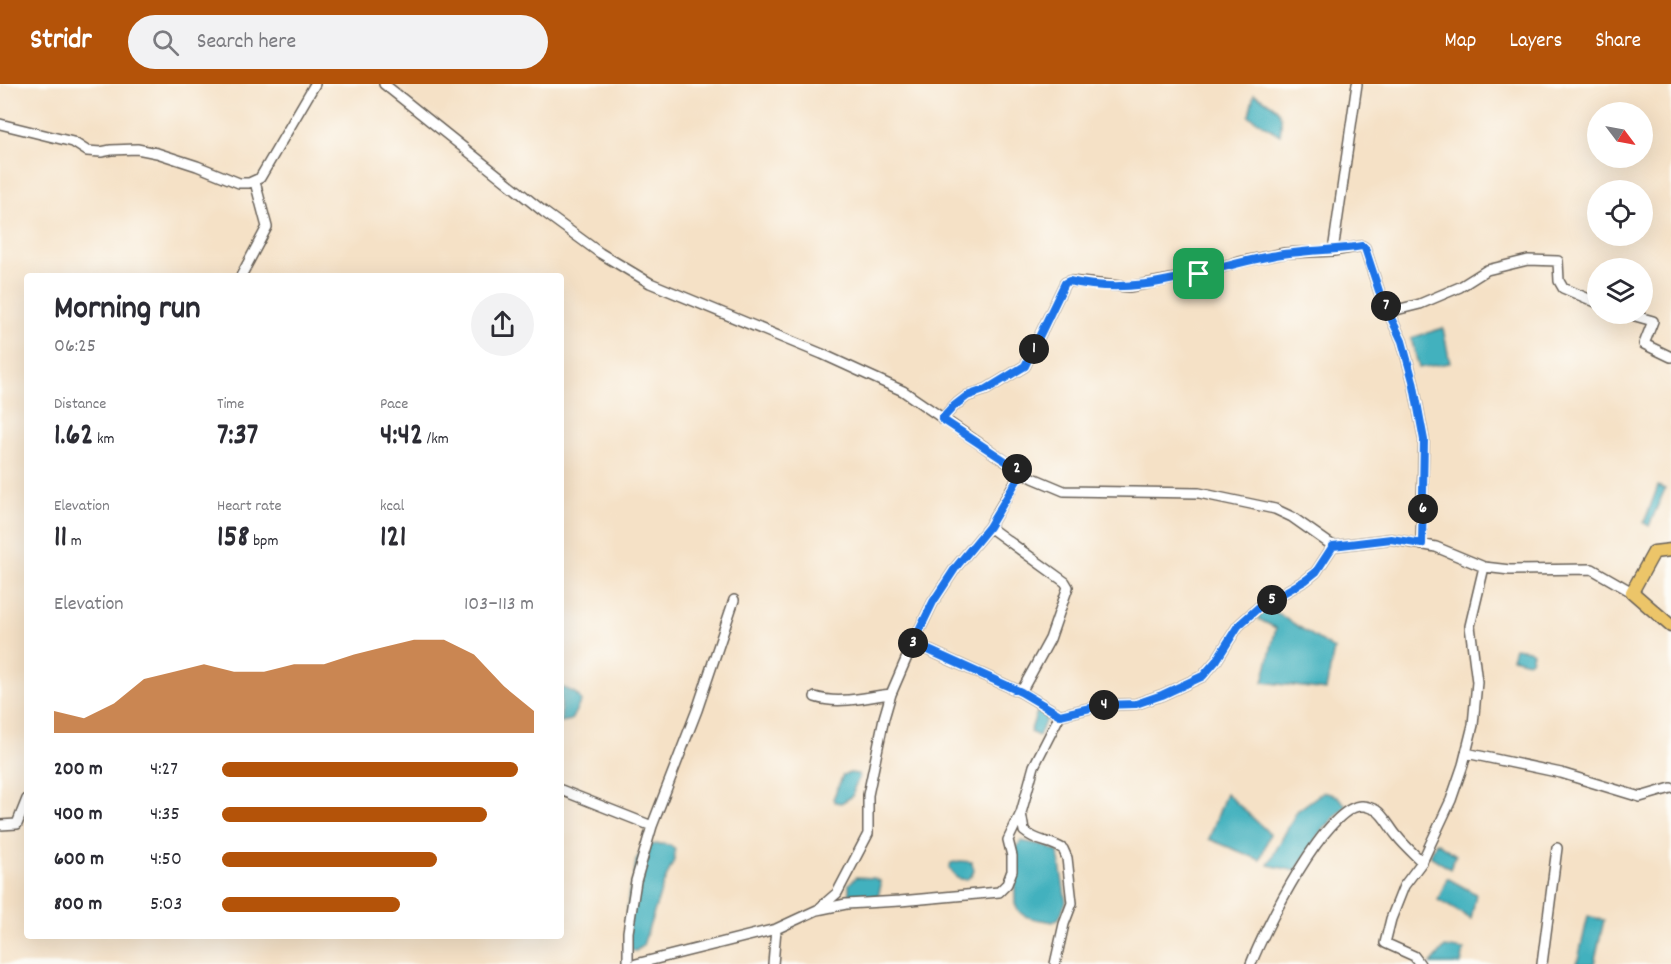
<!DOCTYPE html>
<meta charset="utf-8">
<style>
:root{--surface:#fff;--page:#f2f2f3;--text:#2b2b33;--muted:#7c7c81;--accent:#b45309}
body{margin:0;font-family:Dekko,sans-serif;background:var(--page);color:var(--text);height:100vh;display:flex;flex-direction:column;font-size:22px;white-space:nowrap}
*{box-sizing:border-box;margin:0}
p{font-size:20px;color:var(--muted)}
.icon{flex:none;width:33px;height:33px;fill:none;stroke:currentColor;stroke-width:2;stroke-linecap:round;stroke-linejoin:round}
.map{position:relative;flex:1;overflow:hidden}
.details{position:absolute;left:24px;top:189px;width:540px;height:666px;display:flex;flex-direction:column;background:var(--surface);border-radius:6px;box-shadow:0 6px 24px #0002}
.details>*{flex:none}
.needle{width:39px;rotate:122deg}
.controls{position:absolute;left:1587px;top:18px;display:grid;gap:12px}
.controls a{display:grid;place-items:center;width:66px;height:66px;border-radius:50%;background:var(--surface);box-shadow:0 6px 24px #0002;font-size:30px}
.pin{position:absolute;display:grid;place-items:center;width:51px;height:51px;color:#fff;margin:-26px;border-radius:12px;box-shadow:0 3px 9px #0006}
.km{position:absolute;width:30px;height:30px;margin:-15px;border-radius:50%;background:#222;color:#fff;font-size:16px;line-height:30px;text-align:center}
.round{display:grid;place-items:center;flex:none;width:63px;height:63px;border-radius:32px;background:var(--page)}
.head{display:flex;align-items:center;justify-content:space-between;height:102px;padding:0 30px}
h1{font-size:33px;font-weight:700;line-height:45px}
.figures{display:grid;grid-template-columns:repeat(3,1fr);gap:9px;height:102px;padding:6px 30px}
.figures div{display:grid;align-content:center}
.figures b{font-size:30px;font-weight:700}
.figures small{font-size:16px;font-weight:400}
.figures p{font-size:16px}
.chart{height:168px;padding:12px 30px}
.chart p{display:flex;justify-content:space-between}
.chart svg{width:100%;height:108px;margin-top:6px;fill:var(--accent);opacity:.7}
ul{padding:0 30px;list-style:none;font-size:20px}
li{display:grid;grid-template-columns:96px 72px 1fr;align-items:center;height:45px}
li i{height:15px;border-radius:8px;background:var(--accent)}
header{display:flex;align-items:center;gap:36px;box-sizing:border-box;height:84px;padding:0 30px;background:var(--accent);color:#fff}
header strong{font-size:28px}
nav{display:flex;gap:33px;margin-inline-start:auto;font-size:21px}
.search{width:420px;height:54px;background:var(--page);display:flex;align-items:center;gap:15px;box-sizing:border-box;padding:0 21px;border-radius:33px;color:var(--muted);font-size:22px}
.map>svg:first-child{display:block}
.water{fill:#42b1be;stroke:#2f666d;stroke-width:1.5}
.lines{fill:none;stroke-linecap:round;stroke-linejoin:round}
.minor-casing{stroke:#686158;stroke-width:12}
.major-casing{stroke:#686158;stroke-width:15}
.minor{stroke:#fff;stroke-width:9}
.major{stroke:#ecc569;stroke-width:12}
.route-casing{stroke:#fff;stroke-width:12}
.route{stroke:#1a73e8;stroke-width:8}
</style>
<header>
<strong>Stridr</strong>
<div class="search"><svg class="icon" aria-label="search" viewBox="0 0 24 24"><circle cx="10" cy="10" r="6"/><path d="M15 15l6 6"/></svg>Search here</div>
<nav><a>Map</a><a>Layers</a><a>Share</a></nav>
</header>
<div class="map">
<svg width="1671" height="880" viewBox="0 0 1671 880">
<rect width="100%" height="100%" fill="#fdfcf7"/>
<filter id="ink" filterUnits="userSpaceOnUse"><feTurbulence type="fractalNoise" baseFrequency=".0167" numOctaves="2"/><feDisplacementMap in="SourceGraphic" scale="12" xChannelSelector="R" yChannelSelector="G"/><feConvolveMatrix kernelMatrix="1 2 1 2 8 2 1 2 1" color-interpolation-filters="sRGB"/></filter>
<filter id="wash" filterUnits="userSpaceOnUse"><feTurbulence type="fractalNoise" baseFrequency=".008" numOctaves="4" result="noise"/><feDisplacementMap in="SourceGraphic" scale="24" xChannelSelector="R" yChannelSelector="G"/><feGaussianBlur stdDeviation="1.35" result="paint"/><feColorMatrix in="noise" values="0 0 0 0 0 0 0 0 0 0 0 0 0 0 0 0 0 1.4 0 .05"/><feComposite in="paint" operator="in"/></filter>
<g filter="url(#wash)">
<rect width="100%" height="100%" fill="#f5e1c6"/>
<!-- water -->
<path class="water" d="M1254 10C1276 23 1285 24 1280 51L1249 32Z
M1443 244 1450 279 1419 284 1411 254Z
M1658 402 1665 405 1649 442 1644 439Z
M1269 524 1334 565 1326 606 1263 598 1276 544 1258 535 1262 525Z
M1515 564 1529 566 1533 569 1531 576 1528 578 1512 574Z
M561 603C569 606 578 608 581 617L571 636 561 638Z
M1037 628 1047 633 1039 652 1030 648Z
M850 689 858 690 859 694 854 704 853 712 841 719 835 718 833 715 843 691Z
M1323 708 1337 712 1346 721 1319 750 1296 787 1268 781 1297 727Z
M1226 709 1270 750 1260 776 1209 755Z
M1021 757 1043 761 1058 768 1066 818 1059 834 1053 838C1037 834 1021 837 1015 820L1014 766Z
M1436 758 1456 771 1450 785 1430 772Z
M661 760 670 761 675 766 674 776 663 801 643 861 636 867 629 866 626 839 629 807 634 792 636 777 641 767 647 761Z
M960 777 971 778 974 785 972 791 966 796 957 794 949 784 951 779Z
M856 793 874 794 880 797 881 801 878 812 849 816V800Z
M1447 794 1476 810 1471 835 1438 816Z
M1588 832 1604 836 1594 880H1577Z
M1445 863 1464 866 1461 880H1431Z"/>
</g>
<g filter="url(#ink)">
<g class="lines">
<!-- minor casing -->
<g class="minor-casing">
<path id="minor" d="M384 0 544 128 600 169 650 199 822 270 903 307 1021 388 1033 394 1064 407 1199 409 1275 425 1292 433 1333 462 1391 455 1436 463 1484 483 1510 486 1592 485 1632 508
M0 40 73 58 87 67 101 68 111 66 137 65 157 69 197 82 239 99H249L260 94 315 0
M1333 167 1362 162 1365 164 1381 213 1402 257 1413 297 1424 356 1421 461
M241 192 267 143 255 98
M1388 228 1420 220 1460 203 1487 186 1528 176 1558 177 1559 197 1563 204 1598 219
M1628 230 1653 237 1644 260 1671 273
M942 335 954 322 967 312 987 305 1025 282 1065 199 1069 197 1129 203 1199 190 1240 178 1285 169 1333 167 1357 0
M989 443 1065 498 1068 503 1050 555 1021 608
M913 559 1021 608 1060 631
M815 613C839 621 865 613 891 610
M1466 669 1561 689 1640 713 1671 704
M561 706 652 742
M1021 729 1024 747C1038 759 1049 756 1063 765L1067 774 1072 819 1064 840 1055 880
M0 741 17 740 27 715
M821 823 837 809 868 750V711L884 634 891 610 913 559 933 518 956 483 989 443 1021 388
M628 880V848L636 797 652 742 697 626 734 516
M636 880 776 845 817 826 846 820 900 817 999 808 1007 800 1012 787V772L1008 756 1021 729 1034 682 1060 631 1103 621 1136 620 1162 611 1203 592 1216 577 1238 542 1259 523 1306 496 1316 488 1333 462
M773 880 776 845
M1251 880C1263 849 1327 718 1363 722 1366 722 1374 725 1376 726 1384 731 1390 744 1397 752 1404 761 1414 770 1422 778
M1420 880 1414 872 1385 859 1391 835 1404 802 1422 778 1451 716 1463 681 1473 641 1477 598 1470 542 1484 483
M1542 880 1557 764"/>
</g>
<!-- major casing -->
<g class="major-casing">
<path id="major" d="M1671 466 1654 468 1632 508 1671 542"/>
</g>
<!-- minor -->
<use href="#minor" class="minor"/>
<!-- major -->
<use href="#major" class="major"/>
</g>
</g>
<g class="lines" filter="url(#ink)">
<!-- route casing -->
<g class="route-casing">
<path id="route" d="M1362 162 1365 164 1381 213 1402 257 1413 297 1424 356 1422 460 1391 455 1333 462 1316 488 1306 496 1259 523 1238 542 1216 577 1203 592 1162 611 1136 620 1103 621 1060 631 1021 608 913 559 933 518 956 483 989 443 1022 388 942 335 954 322 967 312 987 305 1025 282 1065 199 1069 197C1143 214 1201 185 1271 172 1301 166 1332 167 1362 162Z"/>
</g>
<!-- route -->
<use href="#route" class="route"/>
</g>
</svg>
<div class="controls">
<a><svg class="needle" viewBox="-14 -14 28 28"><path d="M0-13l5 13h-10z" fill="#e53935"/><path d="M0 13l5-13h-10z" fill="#7c7c81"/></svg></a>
<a><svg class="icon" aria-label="locate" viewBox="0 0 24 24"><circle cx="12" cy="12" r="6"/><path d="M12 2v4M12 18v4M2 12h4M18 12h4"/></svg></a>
<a><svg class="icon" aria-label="layers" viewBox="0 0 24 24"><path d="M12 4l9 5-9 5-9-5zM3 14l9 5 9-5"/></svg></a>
</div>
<div class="pin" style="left:1199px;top:190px;background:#1e9e55"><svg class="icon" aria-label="arrive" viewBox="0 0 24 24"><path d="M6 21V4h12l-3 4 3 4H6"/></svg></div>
<b class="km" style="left:1034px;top:265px">1</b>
<b class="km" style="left:1017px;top:385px">2</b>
<b class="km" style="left:913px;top:559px">3</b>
<b class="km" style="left:1104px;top:621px">4</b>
<b class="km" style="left:1272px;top:516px">5</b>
<b class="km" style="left:1423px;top:425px">6</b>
<b class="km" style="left:1386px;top:222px">7</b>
<section class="details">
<div class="head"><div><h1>Morning run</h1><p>06:25</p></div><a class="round"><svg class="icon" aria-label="share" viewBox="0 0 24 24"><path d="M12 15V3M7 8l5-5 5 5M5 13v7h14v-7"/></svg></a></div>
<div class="figures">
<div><p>Distance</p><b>1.62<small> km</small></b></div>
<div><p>Time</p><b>7:37</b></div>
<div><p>Pace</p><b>4:42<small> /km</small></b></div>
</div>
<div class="figures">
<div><p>Elevation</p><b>11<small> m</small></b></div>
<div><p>Heart rate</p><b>158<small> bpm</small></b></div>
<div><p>kcal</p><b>121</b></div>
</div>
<div class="chart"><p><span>Elevation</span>103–113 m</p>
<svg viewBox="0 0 160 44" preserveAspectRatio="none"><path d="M0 44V35L10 38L20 32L30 22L40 19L50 16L60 19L70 19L80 16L90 16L100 12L110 9L120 6L130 6L140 12L150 25L160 35V44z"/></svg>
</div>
<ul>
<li><b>200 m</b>4:27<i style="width:95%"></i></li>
<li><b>400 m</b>4:35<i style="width:85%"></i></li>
<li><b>600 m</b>4:50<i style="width:69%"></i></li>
<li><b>800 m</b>5:03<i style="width:57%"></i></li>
</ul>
</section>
</div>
